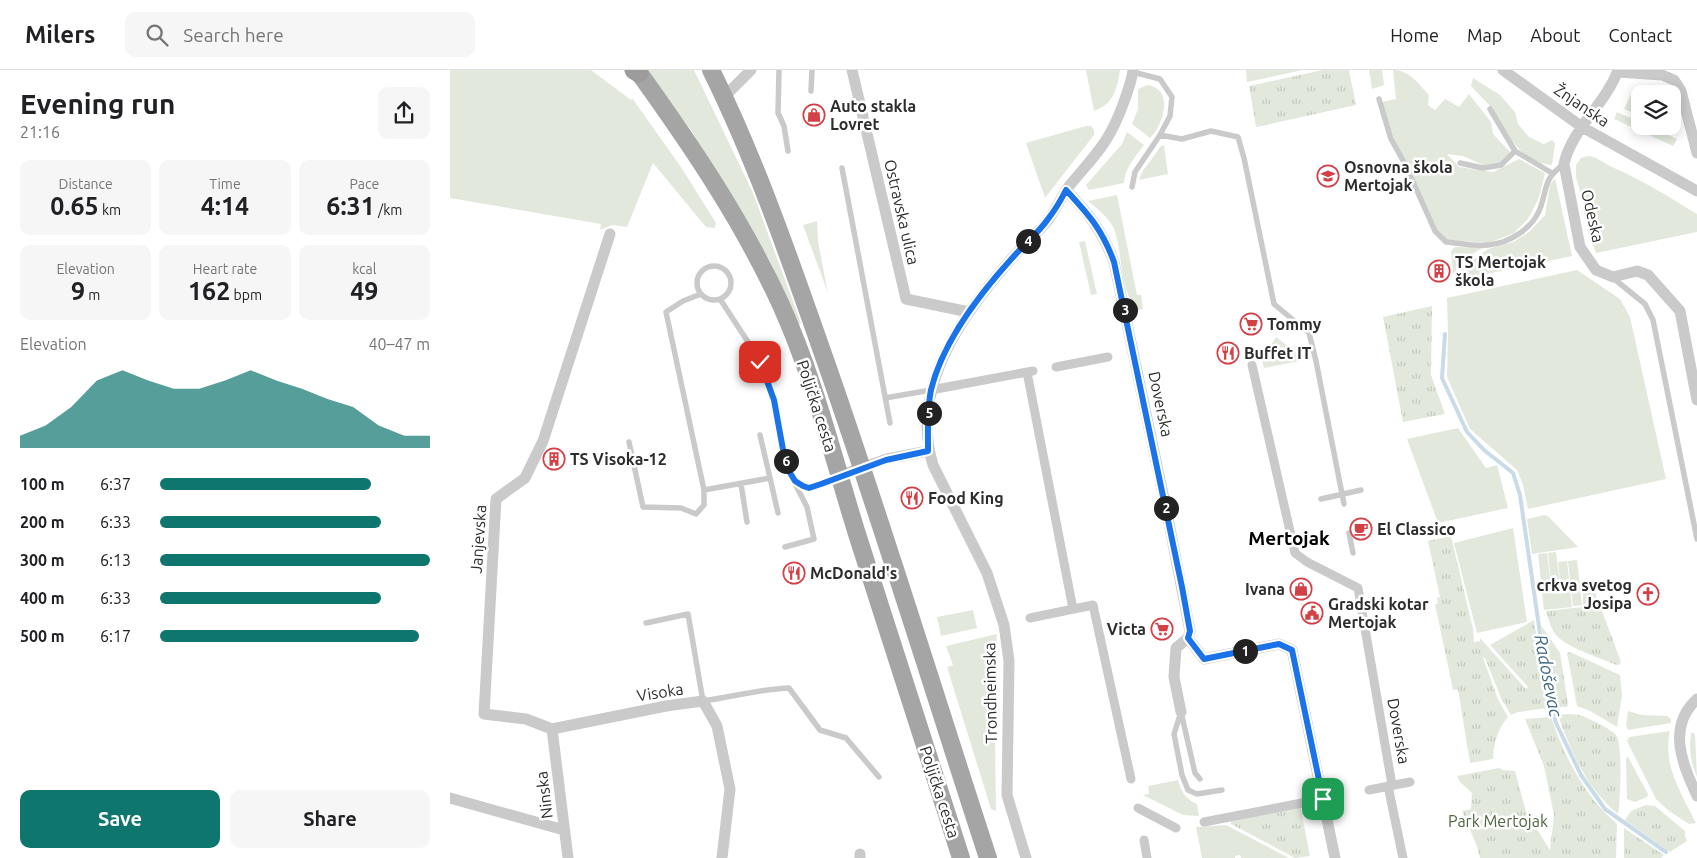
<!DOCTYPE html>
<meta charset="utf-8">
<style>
:root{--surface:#fff;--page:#f6f6f6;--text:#202124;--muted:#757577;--line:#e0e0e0;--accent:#0f766e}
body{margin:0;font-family:Ubuntu,sans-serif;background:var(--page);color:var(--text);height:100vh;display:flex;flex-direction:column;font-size:19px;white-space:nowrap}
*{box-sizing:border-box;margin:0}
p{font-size:16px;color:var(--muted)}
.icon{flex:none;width:28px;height:28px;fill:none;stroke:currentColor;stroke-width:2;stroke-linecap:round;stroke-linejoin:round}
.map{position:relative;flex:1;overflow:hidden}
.side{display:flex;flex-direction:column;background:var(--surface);width:450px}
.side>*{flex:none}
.buttons{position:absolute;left:1181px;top:15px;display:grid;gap:10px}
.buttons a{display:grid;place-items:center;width:50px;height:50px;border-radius:10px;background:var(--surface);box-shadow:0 2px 12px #0003;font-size:25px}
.pin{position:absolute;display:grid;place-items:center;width:42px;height:42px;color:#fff;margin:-21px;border-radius:10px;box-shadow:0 2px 8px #0006}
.km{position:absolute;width:25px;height:25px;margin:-12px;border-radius:50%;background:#222;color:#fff;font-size:14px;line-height:25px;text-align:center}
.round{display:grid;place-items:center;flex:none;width:52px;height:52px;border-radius:10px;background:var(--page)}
.summary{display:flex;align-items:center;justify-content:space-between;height:85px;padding:0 20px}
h1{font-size:28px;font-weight:700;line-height:38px}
.metrics{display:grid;grid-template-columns:repeat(3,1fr);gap:8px;height:85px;padding:5px 20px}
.metrics div{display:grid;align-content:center;border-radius:10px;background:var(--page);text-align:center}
.metrics b{font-size:25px;font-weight:700}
.metrics small{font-size:14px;font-weight:400}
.metrics p{font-size:14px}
.chart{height:140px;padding:10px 20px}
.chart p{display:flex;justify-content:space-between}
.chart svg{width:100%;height:90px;margin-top:5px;fill:var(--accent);opacity:.7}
.action{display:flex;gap:10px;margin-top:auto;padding:10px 20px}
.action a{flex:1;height:58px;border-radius:10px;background:var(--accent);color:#fff;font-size:20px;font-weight:700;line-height:58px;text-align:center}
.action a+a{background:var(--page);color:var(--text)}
ul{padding:0 20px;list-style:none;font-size:16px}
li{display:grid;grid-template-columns:80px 60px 1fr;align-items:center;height:38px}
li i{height:12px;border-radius:6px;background:var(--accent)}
header{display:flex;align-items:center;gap:30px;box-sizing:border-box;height:70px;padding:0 25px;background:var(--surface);border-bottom:1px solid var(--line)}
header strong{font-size:24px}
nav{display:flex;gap:28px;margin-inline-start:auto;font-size:18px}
.search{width:350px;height:45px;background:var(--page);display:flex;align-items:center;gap:12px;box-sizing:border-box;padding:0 18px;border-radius:10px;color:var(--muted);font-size:19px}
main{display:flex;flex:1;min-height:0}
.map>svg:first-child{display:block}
.green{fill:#e2e9dc}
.park{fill:url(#park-tufts)}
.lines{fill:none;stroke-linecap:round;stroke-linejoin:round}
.stream{stroke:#c9dbe7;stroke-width:4}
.service{stroke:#cacaca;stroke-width:5.5}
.pedestrian{stroke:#cacaca;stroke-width:9}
.minor{stroke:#cacaca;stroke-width:11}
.primary{stroke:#a5a5a5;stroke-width:18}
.trunk{stroke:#9c9c9c;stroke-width:19}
.route-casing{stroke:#fff;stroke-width:10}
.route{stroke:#1a73e8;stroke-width:6}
.labels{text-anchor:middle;stroke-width:5;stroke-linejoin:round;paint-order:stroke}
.street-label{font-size:16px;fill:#2d2d2d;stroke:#fff}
.poi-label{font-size:16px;font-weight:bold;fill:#2d2d2d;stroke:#fff;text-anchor:start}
.park-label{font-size:16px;fill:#4f643f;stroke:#fff}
.water-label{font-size:18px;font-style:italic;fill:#436a86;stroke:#fff}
.quarter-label{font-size:19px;font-weight:bold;fill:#000;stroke:#fff}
</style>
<header>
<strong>Milers</strong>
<div class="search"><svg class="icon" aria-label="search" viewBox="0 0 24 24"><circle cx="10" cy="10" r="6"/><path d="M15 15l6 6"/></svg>Search here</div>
<nav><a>Home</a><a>Map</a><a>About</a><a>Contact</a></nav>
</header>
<main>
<section class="side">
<div class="summary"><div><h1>Evening run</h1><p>21:16</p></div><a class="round"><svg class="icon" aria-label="share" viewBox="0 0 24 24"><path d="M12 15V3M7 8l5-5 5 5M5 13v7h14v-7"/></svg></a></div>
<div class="metrics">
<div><p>Distance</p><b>0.65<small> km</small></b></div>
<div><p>Time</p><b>4:14</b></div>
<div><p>Pace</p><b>6:31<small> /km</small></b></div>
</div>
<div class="metrics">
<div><p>Elevation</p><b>9<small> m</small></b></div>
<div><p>Heart rate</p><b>162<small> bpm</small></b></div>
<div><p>kcal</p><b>49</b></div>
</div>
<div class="chart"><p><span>Elevation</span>40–47 m</p>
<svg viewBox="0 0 160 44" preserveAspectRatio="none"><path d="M0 44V38L10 33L20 24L30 11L40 6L50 11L60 15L70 15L80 11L90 6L100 11L110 15L120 20L130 24L140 33L150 38L160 38V44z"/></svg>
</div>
<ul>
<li><b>100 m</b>6:37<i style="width:78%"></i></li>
<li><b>200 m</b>6:33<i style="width:82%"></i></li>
<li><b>300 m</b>6:13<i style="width:100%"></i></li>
<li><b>400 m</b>6:33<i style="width:82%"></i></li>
<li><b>500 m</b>6:17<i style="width:96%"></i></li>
</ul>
<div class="action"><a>Save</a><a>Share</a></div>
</section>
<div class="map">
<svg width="1247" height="788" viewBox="0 0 1247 788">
<defs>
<pattern id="park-tufts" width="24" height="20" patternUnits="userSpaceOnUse" patternTransform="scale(1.25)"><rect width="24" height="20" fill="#e2e9dc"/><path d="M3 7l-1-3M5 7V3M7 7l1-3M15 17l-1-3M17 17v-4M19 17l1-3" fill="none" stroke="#c2c8bd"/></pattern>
</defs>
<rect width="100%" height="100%" fill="#fff"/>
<!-- green -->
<path class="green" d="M0 0H141L181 30 182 28 231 97 266 153 265 158 256 157 203 93 177 157 162 155 150 160 151 154 0 128Z
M196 0H244L303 123 351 253 347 255 320 191 295 147 242 62Z
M636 0H670C667 19 664 34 644 41Z
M796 0H853L797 12Z
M919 0H932L934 15 922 19Z
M943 0C959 0 968 13 979 25L978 35 985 40 995 29 1009 37 1019 24 1041 52 1043 64 1060 82 1049 93 1033 95 1013 86 997 84 1009 97 1043 102 1069 89 1095 103 1089 128 1078 149 1064 163 1039 173 997 170 987 159 944 69 932 32 946 29Z
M1023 8 1050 25 1065 42 1068 54 1079 67 1094 74 1102 70 1105 73 1102 95C1066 92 1058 60 1040 36 1034 29 1027 23 1021 16Z
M698 15C725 20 713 55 700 68L682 54 688 39V19Z
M1184 18 1195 24H1190V46L1174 39Z
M1167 42 1190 52V56H1199L1227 69 1223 76 1164 49Z
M636 56H641L644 60V65L595 128 576 73Z
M677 62 694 75C686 86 674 99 674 113L639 120 636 115 672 74Z
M714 75 718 104 689 110 692 102 711 76Z
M1138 86C1147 87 1154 93 1162 97 1192 110 1219 127 1247 144V162L1146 183 1137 160 1140 157 1126 107V95L1131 88Z
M1105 108 1122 186 1004 211 1017 195 1038 179 1063 172 1079 162 1095 145 1100 115Z
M667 125 687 225H691L693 239 688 240C669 222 673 182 664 159 659 147 647 139 638 131Z
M367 151 368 172 378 223 353 155Z
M635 171 647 224 641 225 629 172Z
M1005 177 1032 178 1014 189 1003 204 1001 181Z
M1127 200 1170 229 1180 247 1216 409 1078 439 1073 415 1067 400 1020 359 997 307 998 262 997 228Z
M826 267 855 290 814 298 812 289Z
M1008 358 1036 398 1047 395 1058 438 988 453 957 369Z
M1094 445 1098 446 1128 477 1082 484 1077 449Z
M1063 458 1077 552 1027 563 1004 473Z
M1106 482 1113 538 1094 540 1088 484 1097 483 1102 523 1098 483Z
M1127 490 1132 535 1123 536 1118 491Z
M1117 491 1122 537 1113 538 1108 492Z
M523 540 527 558 491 566 487 547Z
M547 564 546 579 540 604 538 634 545 672 546 741 541 739 497 597 503 595 496 576Z
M1178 641 1192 645 1217 646 1221 649V653L1178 660 1176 655Z
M1220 661C1212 695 1232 724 1246 753L1239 754 1219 741 1206 729 1177 671 1179 667Z
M1241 662 1245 664 1247 707C1240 691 1239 678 1241 662Z
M1178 687 1198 724 1197 727 1185 732 1177 729 1176 688Z
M728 710C731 721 736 730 747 734L749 746 733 745 693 725 699 724 698 716Z
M776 755 839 788H791L790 785 785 786V788H752L746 757Z"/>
<!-- park -->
<path class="park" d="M873 0H899L906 35 806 57 799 16Z
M982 236 981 305 995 344 953 352 933 247Z
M1001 466 1023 559 1024 572 1030 571V568L1076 619 1078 617 1040 575 1084 550 1097 638 1068 642 1061 645 1051 628 1035 588H1033L1048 629 1058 647C1047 660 1044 673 1043 689L1020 693 1008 619 1003 620 985 534H988L987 528 990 527 978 471Z
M1145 522 1171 592 1169 595H1166C1149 587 1120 579 1108 567 1101 561 1099 550 1096 541L1133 537V523Z
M1091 555 1110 583 1118 634 1117 637H1106L1101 622Z
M1120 582 1170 605 1172 625 1167 657 1140 641 1127 636 1117 583Z
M1117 644C1121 644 1125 644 1129 645 1137 647 1161 659 1166 665 1173 674 1170 725 1169 738L1168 744C1137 719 1121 682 1108 645Z
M1101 647C1114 686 1135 727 1167 754L1166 788H1030L1027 776 1012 741 1021 739 1022 723 1010 712 1007 706 1049 698 1053 700 1065 701 1076 742 1100 780 1104 745 1094 696 1075 649Z
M850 735 860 786 845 788 781 754 780 749Z
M1196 735 1205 736 1235 761V766L1237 771 1220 782 1175 750 1181 741Z
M1174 758 1214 785 1211 788H1174Z"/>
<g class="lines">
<!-- stream -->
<path class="stream" d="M995 264 992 308 1017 362 1034 380 1063 403 1070 425 1100 633 1106 653 1131 705 1155 739 1216 782"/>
<!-- service -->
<path class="service" d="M329 0 328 43 334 56 338 81
M683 2 710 9 722 27 720 46 710 65 732 69 761 61 788 67 794 88 824 234 859 263 866 291 894 434
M361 21 362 0
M929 29 941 69 955 94 985 161 996 172C1009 173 1025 177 1038 175 1060 173 1084 158 1091 136 1098 114 1094 109 1114 94
M1040 39 1065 81 1102 103
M1010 93 1033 98 1051 95 1065 81
M392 98 440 353
M682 117 685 102 710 65
M247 213a17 17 0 1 1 34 0a17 17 0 1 1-34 0Z
M1163 208 1195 234 1203 250 1247 469
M270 229 311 292 324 330 336 396 357 437 364 469 335 477
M435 328 481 320
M179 372 193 437 231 438 246 444 254 435V420L216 242 233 231 251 224
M320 408 328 443
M345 411 359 418 371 414 387 407
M291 414 297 452
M254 420 320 408 310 365
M871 429 911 420
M899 463 903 483
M196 553 238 544 253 631C282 627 310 619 339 618L370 660 396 668 429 707
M731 642 724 664 732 705 738 720 747 724 772 720
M731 642 745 703 750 709"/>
<!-- pedestrian -->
<path class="pedestrian" d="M802 295 845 483 857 492 908 518 942 715
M606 297 658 287
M577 302 623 539
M481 320 583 301
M580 548 643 535 681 709
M938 716 953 788
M919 720 960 712
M688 738 726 758
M754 752 852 733
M694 770 697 788"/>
<!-- minor -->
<path class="minor" d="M402 0 456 229 519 242
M1053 0 1132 57 1247 121
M1168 0C1156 34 1122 58 1114 94L1130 177 1146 200 1163 207 1187 201 1198 205 1230 241 1247 330
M1168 2 1212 5 1224 10 1231 21 1247 83
M274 27 301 0
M616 120C639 144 652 160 664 192L717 443 740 561 738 568 726 578 724 607 731 642
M389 406 437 389 478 381
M738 568 754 589 829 574 842 580 885 788
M1247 629C1216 657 1233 695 1247 726
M102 659 76 649 34 644 46 429 75 408 93 371 160 164
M102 659 216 636 253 631 267 656 280 719 272 788
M102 659 118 788
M0 728 114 760
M410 788V784
M576 788 557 725 559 591 554 555 537 503 483 395C459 316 514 242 564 186 575 174 588 163 598 150 606 139 612 126 620 115 632 100 646 86 656 70 664 58 670 43 675 29 678 20 682 10 683 0"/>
<!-- primary -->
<path class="primary" d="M187 0C241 75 292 150 331 235 364 308 383 387 407 464 441 572 476 680 511 788
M261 0C309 97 343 199 379 301 435 462 485 626 538 788"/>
<!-- trunk -->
<path class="trunk" d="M184 0 189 3"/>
</g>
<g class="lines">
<!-- route casing -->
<g class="route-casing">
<path id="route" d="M310 292 324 330 336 396 345 411 353 416 359 418 371 414 436 390 478 381C478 361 477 339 481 320 493 270 531 222 565 185 576 173 589 162 598 149 605 140 611 130 616 120 639 145 652 159 664 192L732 517 740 561 738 568 754 589 829 574 842 580 873 729"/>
</g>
<!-- route -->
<use href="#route" class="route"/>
</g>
<!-- icons -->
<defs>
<g id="shop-ring" transform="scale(1.125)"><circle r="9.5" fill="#fff" stroke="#d34045" stroke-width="1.5"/><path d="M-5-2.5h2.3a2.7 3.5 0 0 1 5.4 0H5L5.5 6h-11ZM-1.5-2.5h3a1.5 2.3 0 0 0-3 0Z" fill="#d34045"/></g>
<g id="school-ring" transform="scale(1.125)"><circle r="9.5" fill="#fff" stroke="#d34045" stroke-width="1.5"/><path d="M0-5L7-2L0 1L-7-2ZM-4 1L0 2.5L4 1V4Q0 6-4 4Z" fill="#d34045"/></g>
<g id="building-ring" transform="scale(1.125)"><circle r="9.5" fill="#fff" stroke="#d34045" stroke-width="1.5"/><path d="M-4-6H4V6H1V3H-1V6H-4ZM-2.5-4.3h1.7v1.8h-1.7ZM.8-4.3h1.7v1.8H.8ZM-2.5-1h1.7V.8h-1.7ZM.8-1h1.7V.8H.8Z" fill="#d34045"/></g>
<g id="supermarket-ring" transform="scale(1.125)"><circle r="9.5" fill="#fff" stroke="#d34045" stroke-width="1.5"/><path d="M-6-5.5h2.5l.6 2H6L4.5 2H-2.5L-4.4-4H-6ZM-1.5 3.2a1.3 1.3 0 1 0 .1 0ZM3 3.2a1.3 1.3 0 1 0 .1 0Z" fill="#d34045"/></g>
<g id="restaurant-ring" transform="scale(1.125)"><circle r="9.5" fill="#fff" stroke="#d34045" stroke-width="1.5"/><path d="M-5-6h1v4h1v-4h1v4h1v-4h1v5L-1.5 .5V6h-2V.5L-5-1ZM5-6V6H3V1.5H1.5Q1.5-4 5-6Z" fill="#d34045"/></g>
<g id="cafe-ring" transform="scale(1.125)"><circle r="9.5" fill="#fff" stroke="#d34045" stroke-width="1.5"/><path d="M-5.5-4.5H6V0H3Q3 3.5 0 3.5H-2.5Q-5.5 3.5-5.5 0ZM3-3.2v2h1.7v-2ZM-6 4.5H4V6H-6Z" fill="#d34045"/></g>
<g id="church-ring" transform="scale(1.125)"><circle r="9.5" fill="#fff" stroke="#d34045" stroke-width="1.5"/><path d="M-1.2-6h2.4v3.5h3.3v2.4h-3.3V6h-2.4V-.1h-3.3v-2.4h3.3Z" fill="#d34045"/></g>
<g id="civic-ring" transform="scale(1.125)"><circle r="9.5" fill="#fff" stroke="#d34045" stroke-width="1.5"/><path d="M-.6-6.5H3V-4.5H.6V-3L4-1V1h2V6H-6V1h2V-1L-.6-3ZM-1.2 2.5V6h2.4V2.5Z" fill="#d34045"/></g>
</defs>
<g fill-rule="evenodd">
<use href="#shop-ring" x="364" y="45"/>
<use href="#school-ring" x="878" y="106"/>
<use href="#building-ring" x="989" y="201"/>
<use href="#supermarket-ring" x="801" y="254"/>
<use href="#restaurant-ring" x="778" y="283"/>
<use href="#building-ring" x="104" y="389"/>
<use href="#restaurant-ring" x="462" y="428"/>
<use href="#cafe-ring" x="911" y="459"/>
<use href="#restaurant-ring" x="344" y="503"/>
<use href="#shop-ring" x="851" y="519"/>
<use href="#church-ring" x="1198" y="524"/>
<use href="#civic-ring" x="862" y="543"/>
<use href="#supermarket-ring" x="712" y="559"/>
</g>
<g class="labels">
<!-- street labels -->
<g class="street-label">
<text transform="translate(1132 35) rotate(34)" y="6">Žnjanska</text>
<text transform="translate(452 142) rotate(77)" y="6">Ostravska ulica</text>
<text transform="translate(1143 146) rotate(77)" y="6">Odeska</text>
<text transform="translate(711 334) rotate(78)" y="6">Doverska</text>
<text transform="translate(367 336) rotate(72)" y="6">Poljička cesta</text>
<text transform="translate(28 469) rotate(-86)" y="6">Janjevska</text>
<text transform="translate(210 622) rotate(-9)" y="6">Visoka</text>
<text transform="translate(540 623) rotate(-91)" y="6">Trondheimska</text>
<text transform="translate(949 661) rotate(80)" y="6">Doverska</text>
<text transform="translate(490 722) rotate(72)" y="6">Poljička cesta</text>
<text transform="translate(94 725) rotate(-97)" y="6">Ninska</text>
</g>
<!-- poi labels -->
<g class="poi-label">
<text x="380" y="42">Auto stakla<tspan x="380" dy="18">Lovret</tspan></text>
<text x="894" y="103">Osnovna škola<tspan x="894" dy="18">Mertojak</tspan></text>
<text x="1005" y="198">TS Mertojak<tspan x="1005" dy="18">škola</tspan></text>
<text x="817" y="260">Tommy</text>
<text x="794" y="289">Buffet IT</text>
<text x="120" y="395">TS Visoka-12</text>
<text x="478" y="434">Food King</text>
<text x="927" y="465">El Classico</text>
<text x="360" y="509">McDonald's</text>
<text x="1182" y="521" text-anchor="end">crkva svetog<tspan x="1182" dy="18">Josipa</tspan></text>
<text x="835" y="525" text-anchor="end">Ivana</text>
<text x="878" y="540">Gradski kotar<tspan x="878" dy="18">Mertojak</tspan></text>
<text x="696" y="565" text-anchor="end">Victa</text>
</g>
<!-- park labels -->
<g class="park-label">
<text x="1048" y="757">Park Mertojak</text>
</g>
<!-- water labels -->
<g class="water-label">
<text transform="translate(1098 606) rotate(79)" y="6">Radoševac</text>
</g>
<!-- quarter labels -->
<g class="quarter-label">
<text x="839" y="475">Mertojak</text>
</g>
</g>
</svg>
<div class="buttons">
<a><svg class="icon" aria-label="layers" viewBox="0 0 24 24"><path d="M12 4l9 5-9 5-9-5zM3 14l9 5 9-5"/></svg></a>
</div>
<div class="pin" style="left:873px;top:729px;background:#1e9e55"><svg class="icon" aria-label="arrive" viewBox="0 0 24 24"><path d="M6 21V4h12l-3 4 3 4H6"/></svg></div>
<div class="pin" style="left:310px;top:292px;background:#d93025"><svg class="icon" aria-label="check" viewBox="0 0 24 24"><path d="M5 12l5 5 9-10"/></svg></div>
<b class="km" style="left:795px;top:581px">1</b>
<b class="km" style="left:716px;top:438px">2</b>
<b class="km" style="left:675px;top:240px">3</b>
<b class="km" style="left:578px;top:171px">4</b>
<b class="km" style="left:479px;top:343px">5</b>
<b class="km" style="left:336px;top:391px">6</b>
</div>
</main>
